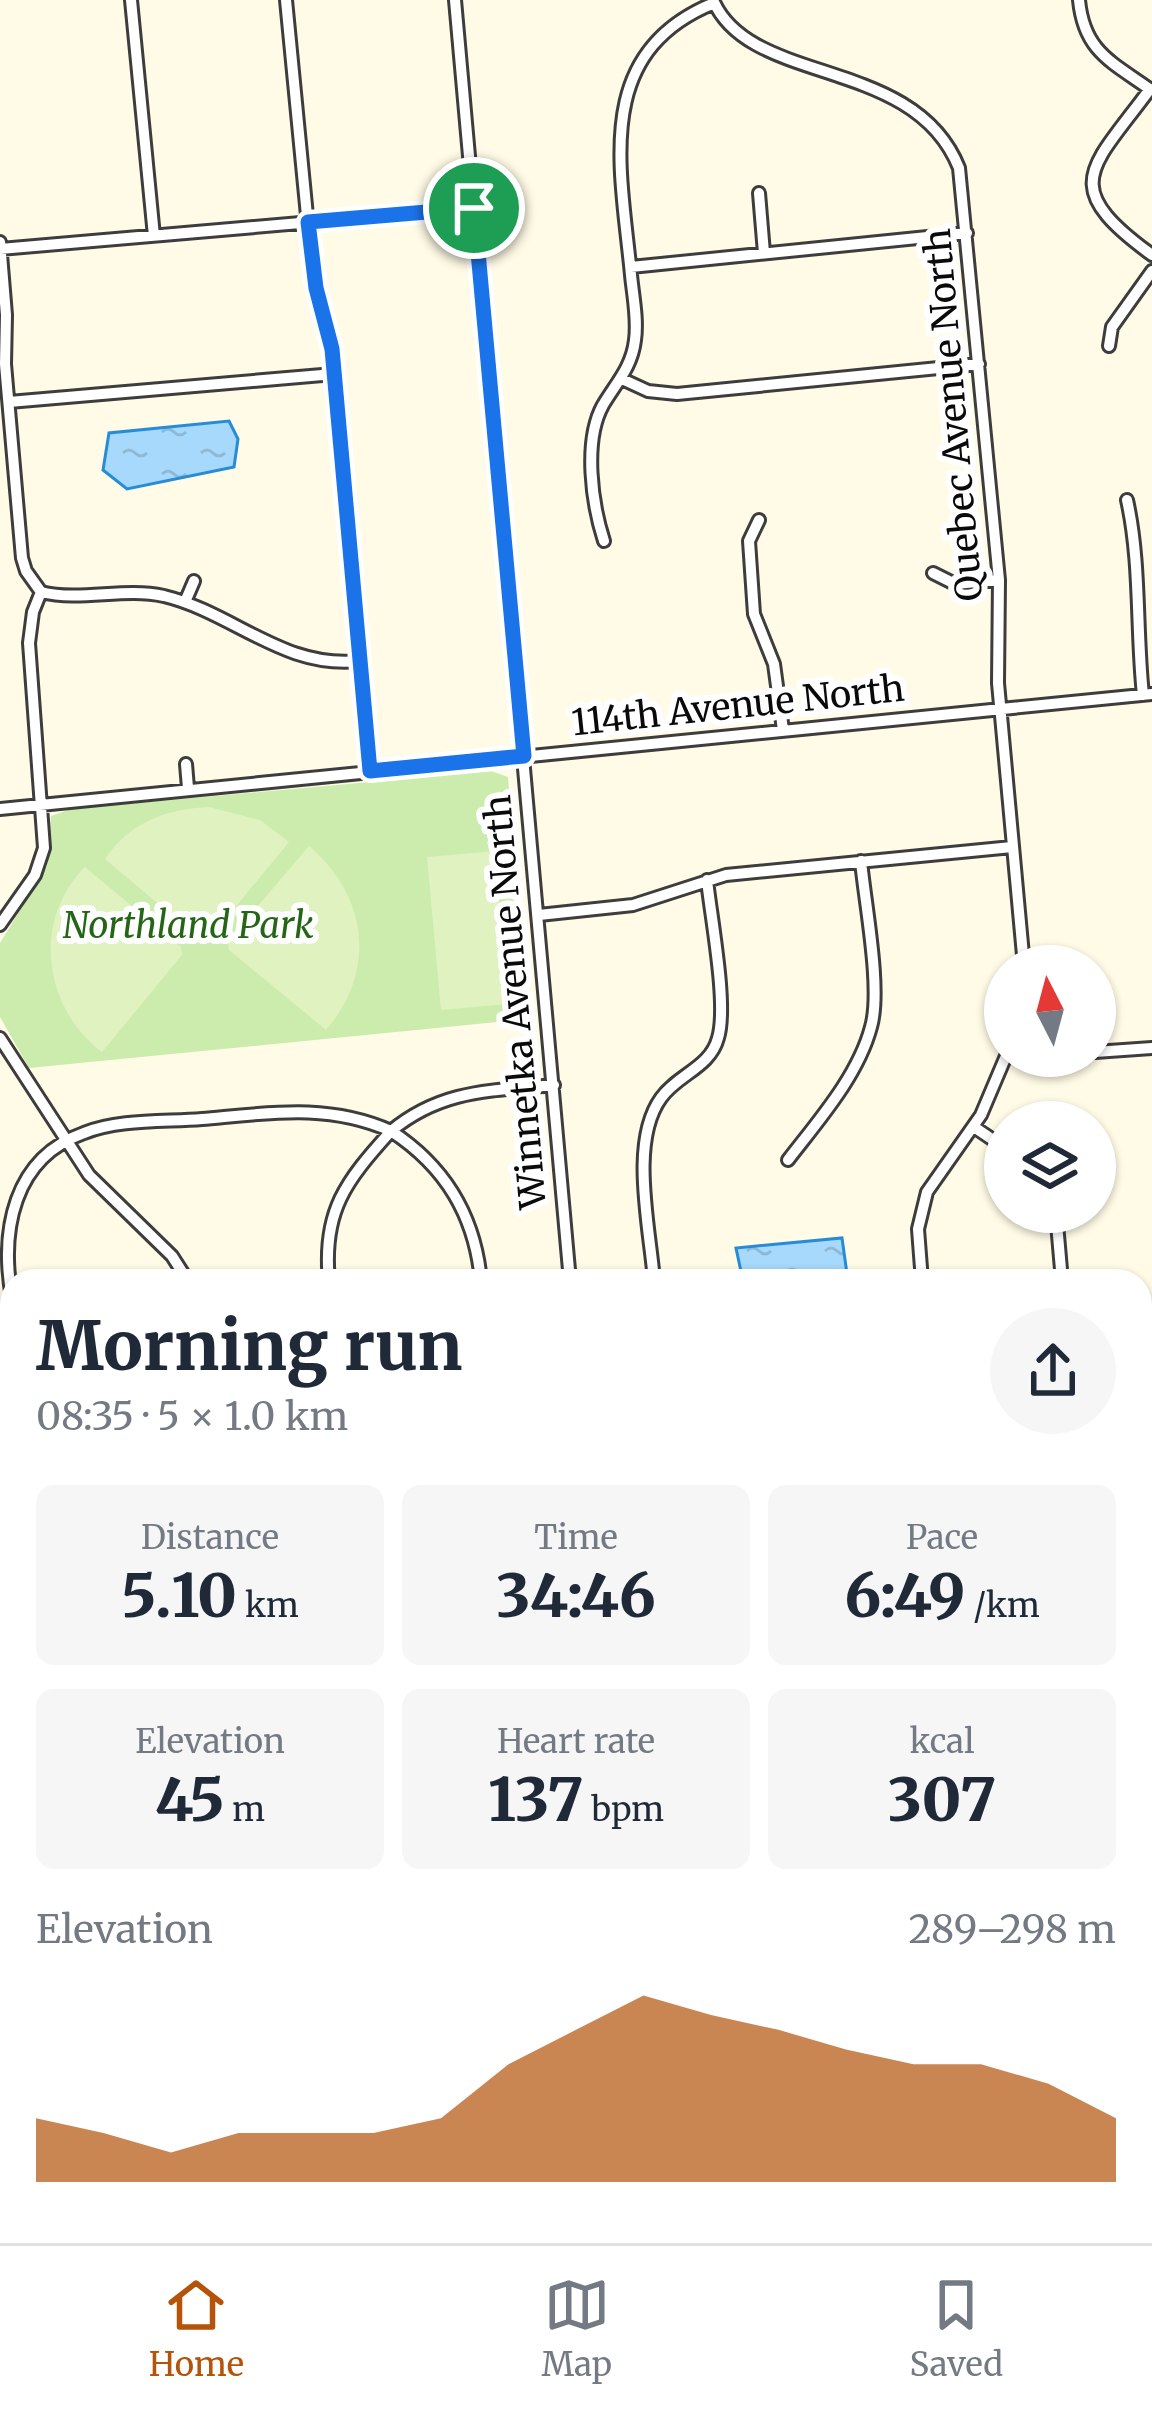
<!DOCTYPE html>
<meta charset="utf-8">
<style>
:root{--surface:#fff;--page:#f6f6f7;--text:#1f2937;--muted:#747a83;--line:#e0e1e3;--accent:#b45309}
body{margin:0;font-family:Merriweather,serif;background:var(--page);color:var(--text);height:100vh;display:flex;flex-direction:column;font-size:45px;white-space:nowrap}
*{box-sizing:border-box;margin:0}
p{font-size:39px;color:var(--muted)}
.icon{flex:none;width:66px;height:66px;fill:none;stroke:currentColor;stroke-width:2;stroke-linecap:round;stroke-linejoin:round}
.map{position:relative;flex:1;overflow:hidden}
.drawer{position:absolute;left:0px;top:1269px;width:1152px;height:975px;display:flex;flex-direction:column;background:var(--surface);border-radius:36px 36px 0 0;box-shadow:0 3px 9px #0004}
.drawer>*{flex:none}
.needle{width:78px;rotate:354deg}
.tools{position:absolute;left:984px;top:945px;display:grid;gap:24px}
.tools a{display:grid;place-items:center;width:132px;height:132px;border-radius:50%;background:var(--surface);box-shadow:0 3px 9px #0004;font-size:60px}
.pin{position:absolute;display:grid;place-items:center;width:102px;height:102px;color:#fff;margin:-51px;border:6px solid #fff;border-radius:50%;box-shadow:0 3px 12px #0007}
.round{display:grid;place-items:center;flex:none;width:126px;height:126px;border-radius:63px;background:var(--page)}
.summary{display:flex;align-items:center;justify-content:space-between;height:204px;padding:0 36px}
h1{font-size:66px;font-weight:800;line-height:90px}
.stats{display:grid;grid-template-columns:repeat(3,1fr);gap:18px;height:204px;padding:12px 36px}
.stats div{display:grid;align-content:center;border-radius:18px;background:var(--page);text-align:center}
.stats b{font-size:60px;font-weight:800}
.stats small{font-size:33px;font-weight:400}
.stats p{font-size:33px}
.chart{height:336px;padding:24px 36px}
.chart p{display:flex;justify-content:space-between}
.chart svg{width:100%;height:216px;margin-top:12px;fill:var(--accent);opacity:.7}
.dock{display:flex;justify-content:space-around;align-items:center;height:168px;border-top:3px solid var(--line);background:var(--surface);font-size:33px;color:var(--muted)}
.dock a{display:grid;justify-items:center;gap:6px}
.dock .on{color:var(--accent)}
.map>svg:first-child{display:block}
.park{fill:#ccecad}
.pitch{fill:#dff2c0}
.water{fill:url(#water-ripples);stroke:#278cd8;stroke-width:3}
.lines{fill:none;stroke-linecap:round;stroke-linejoin:round}
.minor-casing{stroke:#3d3d3d;stroke-width:16}
.minor{stroke:#fff;stroke-width:10}
.route-casing{stroke:#fff;stroke-width:24}
.route{stroke:#1a73e8;stroke-width:15}
.labels{text-anchor:middle;stroke-width:12;stroke-linejoin:round;paint-order:stroke}
.street-label{font-size:36px;fill:#0a0a0a;stroke:#fff}
.park-label{font-size:36px;font-style:italic;fill:#246516;stroke:#fff}
</style>
<div class="map">
<svg width="1152" height="2243" viewBox="0 0 1152 2243">
<defs>
<pattern id="water-ripples" width="26" height="14" patternUnits="userSpaceOnUse" patternTransform="scale(3)"><rect width="26" height="14" fill="#a6d9fb"/><path d="M2 4q2-2 4 0t4 0M15 11q2-2 4 0t4 0" fill="none" stroke="#8eb9d6"/></pattern>
</defs>
<rect width="100%" height="100%" fill="#fffbe6"/>
<!-- park -->
<path class="park" d="M491 771 508 777 528 1019 29 1068 0 1017V943L47 866 51 816 71 809Z
M1152 2104V2243H955L954 2232H1140V2105Z"/>
<!-- pitch -->
<path class="pitch" d="M209 807 260 820 289 842 209 939H200L105 859C130 822 166 809 209 807Z
M309 846C368 896 377 971 326 1030L229 950 228 941Z
M495 851 508 1004 441 1010 427 857Z
M85 867 181 947 182 955 102 1052C44 1009 31 921 85 867Z
M1140 2187 1152 2192V2243H1007L1012 2232H1140Z"/>
<!-- water -->
<path class="water" d="M229 421 238 439 234 467 127 489 103 470 109 433Z
M842 1238 848 1281H743L736 1248Z
M689 2232H883C825 2243 751 2243 691 2243Z"/>
<g class="lines">
<!-- minor casing -->
<g class="minor-casing">
<path id="minor" d="M131 0 154 236
M286 0 312 267 332 349 370 771
M455 0 570 1281
M713 0C750 87 914 55 959 168L999 580 998 683 1024 966
M1079 0C1084 52 1112 62 1151 90
M1150 89C1091 169 1057 186 1152 255
M759 193 764 253
M0 242 6 315 5 364 22 558 26 571 41 592
M0 249 474 208
M631 267 967 233
M1109 346 1112 327 1152 271
M622 379 648 391 677 394 979 364
M9 402 334 374
M1127 500C1141 563 1136 630 1143 695
M759 520 749 541 754 614 774 664 783 730
M604 541C592 504 583 441 603 405 616 383 632 367 635 340 638 319 633 296 631 275 621 169 591 53 714 3
M933 573 955 584 999 580
M41 592C82 602 123 587 164 596 234 613 283 669 359 661
M185 602 194 581
M186 764 188 788
M0 809 1152 694
M539 915 633 905 726 875 1012 847
M0 925 35 875 44 848 29 643 33 612 41 592
M0 1038 89 1175 172 1256 188 1281
M1095 1052 1152 1048
M974 1127 1005 1148
M788 1160C818 1121 858 1076 871 1027 882 989 865 904 861 861
M1056 1212 1062 1281
M329 1281C322 1211 346 1181 391 1131 446 1167 475 1216 481 1281
M654 1281C650 1228 629 1142 661 1098 678 1074 710 1068 718 1038 728 1005 711 918 707 880
M922 1281 918 1229 927 1192 981 1115 1006 1056
M12 1298C0 1231 13 1158 84 1133 119 1119 164 1122 202 1119 269 1113 328 1103 391 1131 442 1089 491 1091 554 1085
M0 1791 12 1788
M0 1977 12 1949
M1140 2093 1152 2092
M0 2108 12 2112
M0 2212 12 2211
M293 2232 294 2243
M649 2232 650 2243"/>
</g>
<!-- minor -->
<use href="#minor" class="minor"/>
</g>
<g class="lines">
<!-- route casing -->
<g class="route-casing">
<path id="route" d="M474 208 524 756 370 771 332 349 316 288 308 222Z"/>
</g>
<!-- route -->
<use href="#route" class="route"/>
</g>
<g class="labels">
<!-- street labels -->
<g class="street-label">
<text transform="translate(953 415) rotate(-95)" y="13">Quebec Avenue North</text>
<text transform="translate(738 705) rotate(-6)" y="13">114th Avenue North</text>
<text transform="translate(515 1002) rotate(-95)" y="13">Winnetka Avenue North</text>
</g>
<!-- park labels -->
<g class="park-label">
<text x="188" y="938">Northland Park</text>
</g>
</g>
</svg>
<div class="tools">
<a><svg class="needle" viewBox="-14 -14 28 28"><path d="M0-13l5 13h-10z" fill="#e53935"/><path d="M0 13l5-13h-10z" fill="#747a83"/></svg></a>
<a><svg class="icon" aria-label="layers" viewBox="0 0 24 24"><path d="M12 4l9 5-9 5-9-5zM3 14l9 5 9-5"/></svg></a>
</div>
<div class="pin" style="left:474px;top:208px;background:#1e9e55"><svg class="icon" aria-label="arrive" viewBox="0 0 24 24"><path d="M6 21V4h12l-3 4 3 4H6"/></svg></div>
<section class="drawer">
<div class="summary"><div><h1>Morning run</h1><p>08:35 · 5 × 1.0 km</p></div><a class="round"><svg class="icon" aria-label="share" viewBox="0 0 24 24"><path d="M12 15V3M7 8l5-5 5 5M5 13v7h14v-7"/></svg></a></div>
<div class="stats">
<div><p>Distance</p><b>5.10<small> km</small></b></div>
<div><p>Time</p><b>34:46</b></div>
<div><p>Pace</p><b>6:49<small> /km</small></b></div>
</div>
<div class="stats">
<div><p>Elevation</p><b>45<small> m</small></b></div>
<div><p>Heart rate</p><b>137<small> bpm</small></b></div>
<div><p>kcal</p><b>307</b></div>
</div>
<div class="chart"><p><span>Elevation</span>289–298 m</p>
<svg viewBox="0 0 160 44" preserveAspectRatio="none"><path d="M0 44V31L10 34L20 38L30 34L40 34L50 34L60 31L70 20L80 13L90 6L100 10L110 13L120 17L130 20L140 20L150 24L160 31V44z"/></svg>
</div>
</section>
</div>
<nav class="dock">
<a class="on"><svg class="icon" aria-label="home" viewBox="0 0 24 24"><path d="M3 11l9-7 9 7M6 9v11h12V9"/></svg>Home</a>
<a><svg class="icon" aria-label="map" viewBox="0 0 24 24"><path d="M3 6l6-2 6 2 6-2v14l-6 2-6-2-6 2zM9 4v14M15 6v14"/></svg>Map</a>
<a><svg class="icon" aria-label="saved" viewBox="0 0 24 24"><path d="M7 4h10v16l-5-4-5 4z"/></svg>Saved</a>
</nav>
